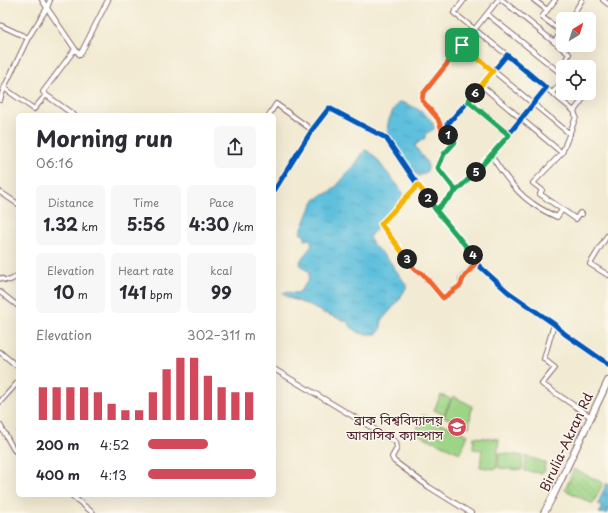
<!DOCTYPE html>
<meta charset="utf-8">
<style>
:root{--surface:#fff;--page:#f7f7f7;--text:#2b2b33;--muted:#7c7c81;--accent:#d1495b}
body{margin:0;font-family:"Playpen Sans","Noto Sans Bengali",sans-serif;background:var(--page);color:var(--text);height:100vh;display:flex;flex-direction:column;font-size:15px;white-space:nowrap}
*{box-sizing:border-box;margin:0}
p{font-size:13px;color:var(--muted)}
.icon{flex:none;width:22px;height:22px;fill:none;stroke:currentColor;stroke-width:2;stroke-linecap:round;stroke-linejoin:round}
.map{position:relative;flex:1;overflow:hidden}
.panel{position:absolute;left:16px;top:113px;width:260px;height:384px;display:flex;flex-direction:column;background:var(--surface);border-radius:6px;box-shadow:0 4px 16px #0002}
.panel>*{flex:none}
.needle{width:26px;rotate:38deg}
.tools{position:absolute;left:556px;top:12px;display:grid;gap:8px}
.tools a{display:grid;place-items:center;width:40px;height:40px;border-radius:6px;background:var(--surface);box-shadow:0 4px 16px #0002;font-size:20px}
.pin{position:absolute;display:grid;place-items:center;width:34px;height:34px;color:#fff;margin:-17px;border-radius:8px;box-shadow:0 2px 6px #0006}
.km{position:absolute;width:20px;height:20px;margin:-10px;border-radius:50%;background:#222;color:#fff;font-size:11px;line-height:20px;text-align:center}
.round{display:grid;place-items:center;flex:none;width:42px;height:42px;border-radius:6px;background:var(--page)}
.summary{display:flex;align-items:center;justify-content:space-between;height:68px;padding:0 20px}
h1{font-size:22px;font-weight:700;line-height:30px}
.figures{display:grid;grid-template-columns:repeat(3,1fr);gap:6px;height:68px;padding:4px 20px}
.figures div{display:grid;align-content:center;border-radius:6px;background:var(--page);text-align:center}
.figures b{font-size:17px;font-weight:700}
.figures small{font-size:11px;font-weight:400}
.figures p{font-size:11px}
.chart{height:112px;padding:8px 20px}
.chart p{display:flex;justify-content:space-between}
.chart svg{width:100%;height:72px;margin-top:4px;stroke:var(--accent);stroke-width:6}
ul{padding:0 20px;list-style:none;font-size:13px}
li{display:grid;grid-template-columns:64px 48px 1fr;align-items:center;height:30px}
li i{height:10px;border-radius:5px;background:var(--accent)}
.map>svg:first-child{display:block}
.grass{fill:url(#grass-dots);stroke:#747a58}
.garden{fill:#9dd485;stroke:#747a58}
.water{fill:url(#water-ripples);stroke:#547084}
.lines{fill:none;stroke-linecap:round;stroke-linejoin:round}
.minor-casing{stroke:#856665;stroke-width:6}
.trunk-casing{stroke:#856665;stroke-width:8}
.minor{stroke:#fff;stroke-width:4}
.trunk{stroke:#fff;stroke-width:6}
.cycleway-casing{stroke:#fbf7ec;stroke-width:8}
.cycleway{stroke:#0057b8;stroke-width:5}
.split-1-casing{stroke:#fff;stroke-width:8}
.split-2-casing{stroke:#fff;stroke-width:8}
.split-3-casing{stroke:#fff;stroke-width:8}
.split-4-casing{stroke:#fff;stroke-width:8}
.split-5-casing{stroke:#fff;stroke-width:8}
.split-6-casing{stroke:#fff;stroke-width:8}
.split-7-casing{stroke:#fff;stroke-width:8}
.split-1{stroke:#f0652b;stroke-width:5}
.split-2{stroke:#22a559;stroke-width:5}
.split-3{stroke:#f5b400;stroke-width:5}
.split-4{stroke:#f0652b;stroke-width:5}
.split-5{stroke:#22a559;stroke-width:5}
.split-6{stroke:#22a559;stroke-width:5}
.split-7{stroke:#f5b400;stroke-width:5}
.labels{text-anchor:middle;stroke-width:3;stroke-linejoin:round;paint-order:stroke}
.poi-label{font-size:13px;fill:#4a1f2b;stroke:#fbf7ec;text-anchor:end}
.street-label{font-size:13px;fill:#4a1f2b;stroke:#fbf7ec}
</style>
<div class="map">
<svg width="608" height="513" viewBox="0 0 608 513">
<defs>
<pattern id="grass-dots" width="8" height="8" patternUnits="userSpaceOnUse"><rect width="8" height="8" fill="#9dd485"/><path d="M2 2h.1M6 6h.1" fill="none" stroke="#89b673" stroke-width="1.8" stroke-linecap="round"/></pattern>
<pattern id="water-ripples" width="26" height="14" patternUnits="userSpaceOnUse"><rect width="26" height="14" fill="#5ec0dd"/><path d="M2 4q2-2 4 0t4 0M15 11q2-2 4 0t4 0" fill="none" stroke="#509bb3"/></pattern>
</defs>
<rect width="100%" height="100%" fill="#fbf7ec"/>
<filter id="ink" filterUnits="userSpaceOnUse"><feTurbulence type="fractalNoise" baseFrequency=".025" numOctaves="2"/><feDisplacementMap in="SourceGraphic" scale="8" xChannelSelector="R" yChannelSelector="G"/><feConvolveMatrix kernelMatrix="1 2 1 2 8 2 1 2 1" color-interpolation-filters="sRGB"/></filter>
<filter id="wash" filterUnits="userSpaceOnUse"><feTurbulence type="fractalNoise" baseFrequency=".012" numOctaves="4" result="noise"/><feDisplacementMap in="SourceGraphic" scale="16" xChannelSelector="R" yChannelSelector="G"/><feGaussianBlur stdDeviation="0.9" result="paint"/><feColorMatrix in="noise" values="0 0 0 0 0 0 0 0 0 0 0 0 0 0 0 0 0 1.4 0 .05"/><feComposite in="paint" operator="in"/></filter>
<g filter="url(#wash)">
<rect width="100%" height="100%" fill="#f2ead2"/>
<!-- grass -->
<path class="grass" d="M574 469 603 483 593 504 565 490Z"/>
<!-- garden -->
<path class="garden" d="M441 395 451 399 444 415 434 410Z
M453 396 472 406 469 427 444 417Z
M423 415 468 435 460 453 415 433Z
M474 437 499 439 496 469 480 467 482 450 473 449Z
M499 453 523 456 522 470 499 468 498 467Z
M526 456 546 463 544 467 545 471 541 473 525 471Z"/>
<!-- water -->
<path class="water" d="M399 102C410 103 435 117 434 129L425 134V138L415 145C418 155 440 169 419 176 414 174 390 140 388 133 385 124 393 109 399 102Z
M365 150C373 152 380 164 385 170 389 175 401 188 402 193 405 206 377 227 369 237L374 246 388 259 407 286 399 300 382 320 380 331 376 334H365L360 333 351 327 348 322 324 313 306 304 289 298 283 293 286 292 298 293C304 286 310 281 309 271 289 264 309 253 311 246 312 244 311 242 311 239L305 240V236L300 233 312 205 314 201 322 195H325L334 189 354 166Z
M606 484H608V513H599L602 506 598 504Z"/>
</g>
<g filter="url(#ink)">
<g class="lines">
<!-- minor casing -->
<g class="minor-casing">
<path id="minor" d="M42 0 47 8 28 38 4 88 34 109 46 95
M50 0 47 8 75 49 43 92 46 95 74 115
M464 0 454 13 507 55
M534 0 547 10
M555 0 542 17 562 32
M603 0 608 4
M487 14 559 72 569 54 502 0
M570 19 582 0
M0 25 28 38
M554 42 563 30
M462 45 570 134
M75 49 80 55 108 0
M481 85 562 153
M546 88 574 111 576 117 562 153 533 183 542 190 540 194 576 219 580 213 582 214
M552 93 563 81
M0 100 4 88
M468 101 509 135
M574 111 583 99 576 93
M269 115 276 104 312 130
M442 130 438 119 422 100 423 94 498 0
M491 155C501 171 517 193 532 203 540 209 548 213 557 217L562 210
M418 185 381 224 415 270 422 273 443 298 461 285V279L476 263
M274 191 312 130 329 108 386 138 413 178 436 210 477 259 476 263 508 292 554 324 565 334 608 364
M0 192 18 204
M436 210 456 191 438 168 444 154 455 142 442 130 464 106 507 55 546 88C517 123 490 161 456 191
M607 236 590 264 608 275
M0 278C8 282 11 281 18 275
M0 292 18 306
M554 324 544 359 555 368 542 384 591 417
M0 352 18 367
M274 369 396 442 397 448 392 457 394 461 429 487 471 513
M0 402 18 382
M0 425 14 450 18 453
M71 495 93 513"/>
</g>
<!-- trunk casing -->
<g class="trunk-casing">
<path id="trunk" d="M544 513 554 494 608 381"/>
</g>
<!-- minor -->
<use href="#minor" class="minor"/>
<!-- trunk -->
<use href="#trunk" class="trunk"/>
<!-- cycleway casing -->
<g class="cycleway-casing">
<path id="cycleway" d="M274 191 312 130 329 108 386 138 413 178 436 210 477 259 476 263 508 292 554 324 565 334 608 364
M436 210 456 191 438 168 444 154 455 142 442 130 464 106 507 55 546 88C517 123 490 161 456 191"/>
</g>
<!-- cycleway -->
<use href="#cycleway" class="cycleway"/>
</g>
</g>
<g class="lines" filter="url(#ink)">
<!-- split-1 casing -->
<g class="split-1-casing">
<path id="split-1" d="M448 135 442 130 438 119 422 100 423 94 462 45"/>
</g>
<!-- split-2 casing -->
<g class="split-2-casing">
<path id="split-2" d="M428 198 436 210 456 191 438 168 444 154 455 142 448 135"/>
</g>
<!-- split-3 casing -->
<g class="split-3-casing">
<path id="split-3" d="M407 259 381 224 418 185 428 198"/>
</g>
<!-- split-4 casing -->
<g class="split-4-casing">
<path id="split-4" d="M407 259 415 270 422 273 443 298 461 285C462 274 474 270 477 259L473 255"/>
</g>
<!-- split-5 casing -->
<g class="split-5-casing">
<path id="split-5" d="M473 255 436 210 476 172"/>
</g>
<!-- split-6 casing -->
<g class="split-6-casing">
<path id="split-6" d="M475 93 468 101 509 135 476 172"/>
</g>
<!-- split-7 casing -->
<g class="split-7-casing">
<path id="split-7" d="M462 45 493 71 475 93"/>
</g>
<!-- split-1 -->
<use href="#split-1" class="split-1"/>
<!-- split-2 -->
<use href="#split-2" class="split-2"/>
<!-- split-3 -->
<use href="#split-3" class="split-3"/>
<!-- split-4 -->
<use href="#split-4" class="split-4"/>
<!-- split-5 -->
<use href="#split-5" class="split-5"/>
<!-- split-6 -->
<use href="#split-6" class="split-6"/>
<!-- split-7 -->
<use href="#split-7" class="split-7"/>
</g>
<!-- icons -->
<defs>
<g id="university-disc" transform="scale(1)"><circle r="9.5" fill="#d1495b" stroke="#fbf7ec"/><path d="M0-5L7-2L0 1L-7-2ZM-4 1L0 2.5L4 1V4Q0 6-4 4Z" fill="#fff"/></g>
</defs>
<g fill-rule="evenodd">
<use href="#university-disc" x="457" y="427"/>
</g>
<g class="labels">
<!-- poi labels -->
<g class="poi-label">
<text x="443" y="425">ব্রাক বিশ্ববিদ্যালয়<tspan x="443" dy="15">আবাসিক ক্যাম্পাস</tspan></text>
</g>
<!-- street labels -->
<g class="street-label">
<text transform="translate(566 442) rotate(-65)" y="5">Birulia-Akran Rd</text>
</g>
</g>
</svg>
<div class="tools">
<a><svg class="needle" viewBox="-14 -14 28 28"><path d="M0-13l5 13h-10z" fill="#e53935"/><path d="M0 13l5-13h-10z" fill="#7c7c81"/></svg></a>
<a><svg class="icon" aria-label="locate" viewBox="0 0 24 24"><circle cx="12" cy="12" r="6"/><path d="M12 2v4M12 18v4M2 12h4M18 12h4"/></svg></a>
</div>
<div class="pin" style="left:462px;top:45px;background:#1e9e55"><svg class="icon" aria-label="arrive" viewBox="0 0 24 24"><path d="M6 21V4h12l-3 4 3 4H6"/></svg></div>
<b class="km" style="left:448px;top:135px">1</b>
<b class="km" style="left:428px;top:198px">2</b>
<b class="km" style="left:407px;top:259px">3</b>
<b class="km" style="left:473px;top:255px">4</b>
<b class="km" style="left:476px;top:172px">5</b>
<b class="km" style="left:475px;top:93px">6</b>
<section class="panel">
<div class="summary"><div><h1>Morning run</h1><p>06:16</p></div><a class="round"><svg class="icon" aria-label="share" viewBox="0 0 24 24"><path d="M12 15V3M7 8l5-5 5 5M5 13v7h14v-7"/></svg></a></div>
<div class="figures">
<div><p>Distance</p><b>1.32<small> km</small></b></div>
<div><p>Time</p><b>5:56</b></div>
<div><p>Pace</p><b>4:30<small> /km</small></b></div>
</div>
<div class="figures">
<div><p>Elevation</p><b>10<small> m</small></b></div>
<div><p>Heart rate</p><b>141<small> bpm</small></b></div>
<div><p>kcal</p><b>99</b></div>
</div>
<div class="chart"><p><span>Elevation</span>302–311 m</p>
<svg viewBox="0 0 160 44" preserveAspectRatio="none"><path d="M5 44V24M15 44V24M25 44V24M35 44V24M45 44V27M55 44V34M65 44V38M75 44V38M85 44V27M95 44V13M105 44V6M115 44V6M125 44V17M135 44V24M145 44V27M155 44V27"/></svg>
</div>
<ul>
<li><b>200 m</b>4:52<i style="width:56%"></i></li>
<li><b>400 m</b>4:13<i style="width:100%"></i></li>
</ul>
</section>
</div>
